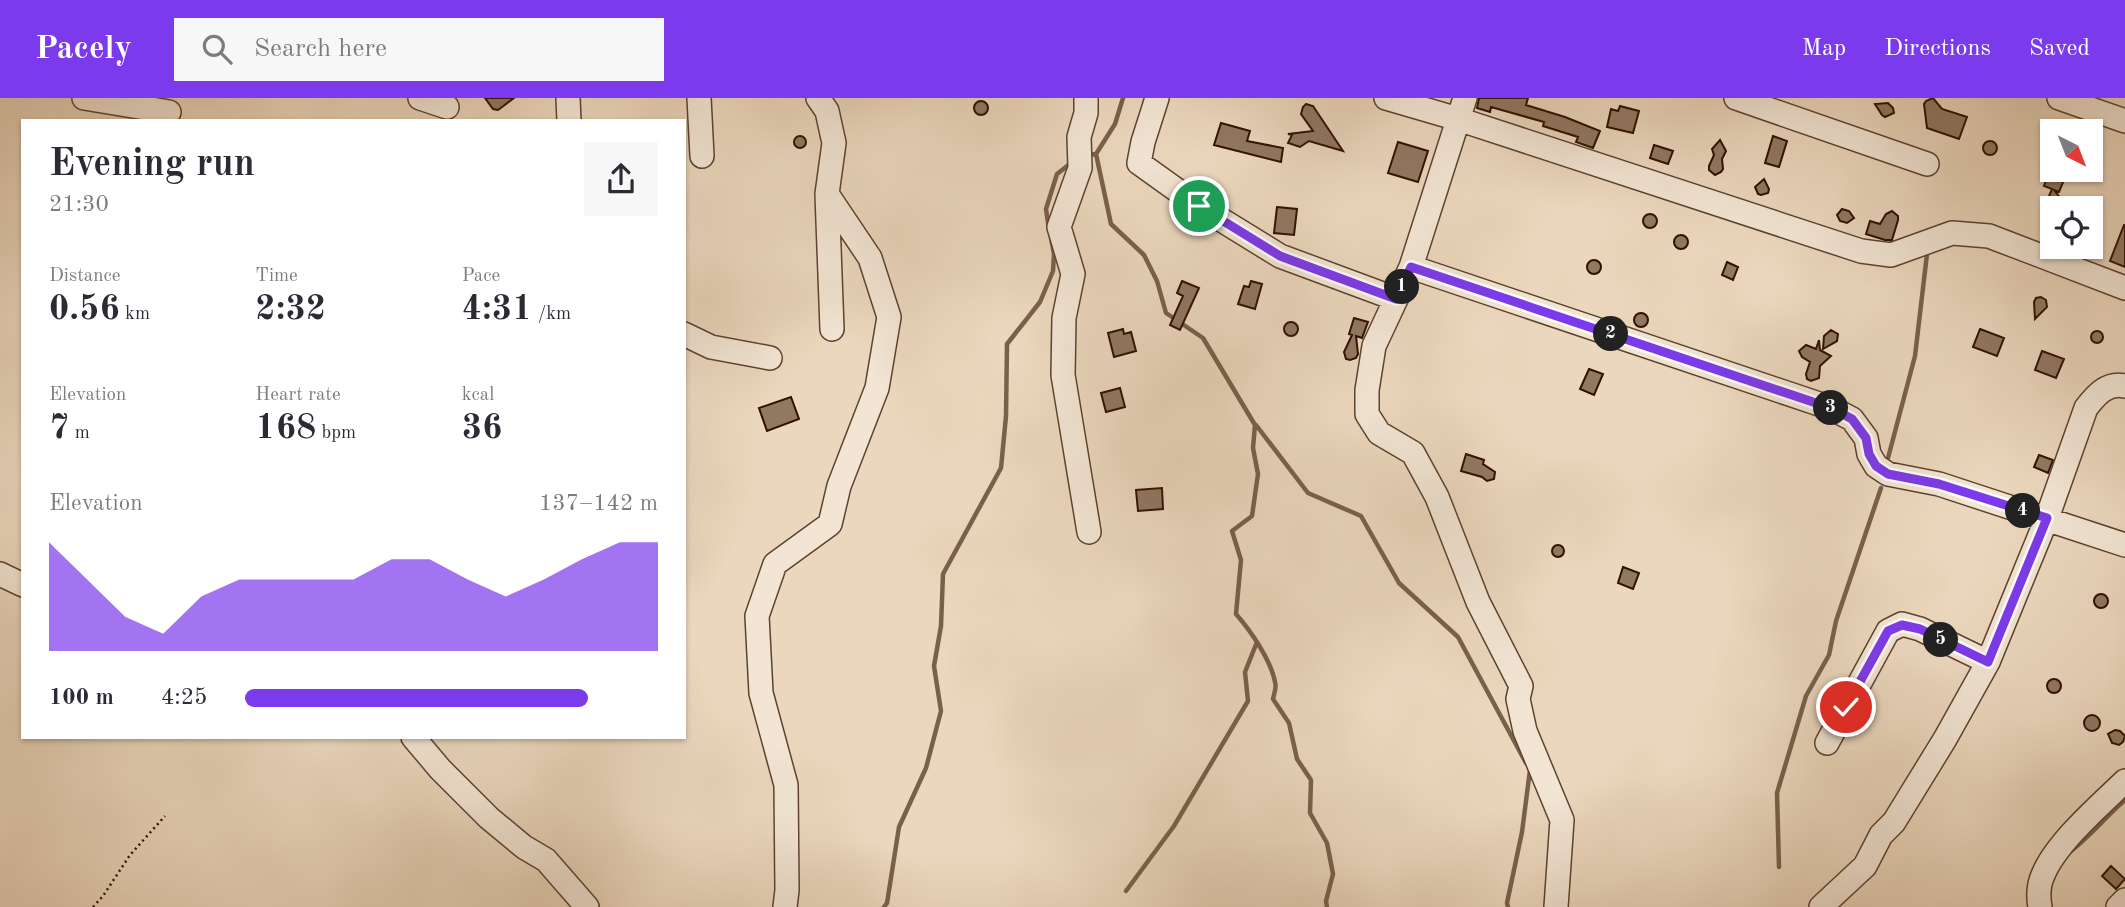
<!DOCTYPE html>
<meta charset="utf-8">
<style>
:root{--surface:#fff;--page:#f7f7f7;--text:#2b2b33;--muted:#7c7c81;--accent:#7c3aed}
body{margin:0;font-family:"Old Standard TT",serif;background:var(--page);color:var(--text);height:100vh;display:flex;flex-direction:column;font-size:26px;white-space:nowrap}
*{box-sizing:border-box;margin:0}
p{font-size:23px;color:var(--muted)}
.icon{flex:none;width:38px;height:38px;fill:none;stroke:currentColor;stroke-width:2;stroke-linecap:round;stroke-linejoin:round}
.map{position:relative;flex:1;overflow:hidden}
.drawer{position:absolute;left:21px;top:21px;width:665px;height:620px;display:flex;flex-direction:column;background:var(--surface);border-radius:0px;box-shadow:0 2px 5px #0004}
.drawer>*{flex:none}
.needle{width:46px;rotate:138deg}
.fabs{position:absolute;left:2040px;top:21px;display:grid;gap:14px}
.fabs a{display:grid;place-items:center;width:63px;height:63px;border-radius:0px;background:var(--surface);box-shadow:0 2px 5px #0004;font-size:35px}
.pin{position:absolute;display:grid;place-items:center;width:60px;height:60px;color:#fff;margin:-30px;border:4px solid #fff;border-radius:50%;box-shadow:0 2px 7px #0007}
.km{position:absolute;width:35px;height:35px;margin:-18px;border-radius:50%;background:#222;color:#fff;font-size:19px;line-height:35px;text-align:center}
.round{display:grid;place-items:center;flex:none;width:74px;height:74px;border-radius:0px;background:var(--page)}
.summary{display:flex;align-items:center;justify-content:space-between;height:119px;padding:0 28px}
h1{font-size:38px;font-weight:700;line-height:52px}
.stats{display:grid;grid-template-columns:repeat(3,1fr);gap:10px;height:119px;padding:7px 28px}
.stats div{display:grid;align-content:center}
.stats b{font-size:35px;font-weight:700}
.stats small{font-size:19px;font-weight:400}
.stats p{font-size:19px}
.chart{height:196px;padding:14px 28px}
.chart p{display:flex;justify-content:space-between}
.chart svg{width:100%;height:126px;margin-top:7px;fill:var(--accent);opacity:.7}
ul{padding:0 28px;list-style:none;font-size:23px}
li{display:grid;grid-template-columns:112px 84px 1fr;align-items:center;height:52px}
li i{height:18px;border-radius:9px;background:var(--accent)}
header{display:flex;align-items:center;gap:42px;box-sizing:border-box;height:98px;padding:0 35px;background:var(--accent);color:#fff}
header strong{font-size:33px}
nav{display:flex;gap:38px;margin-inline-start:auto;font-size:24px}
.search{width:490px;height:63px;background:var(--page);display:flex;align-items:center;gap:18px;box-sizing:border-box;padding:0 24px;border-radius:0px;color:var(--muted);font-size:26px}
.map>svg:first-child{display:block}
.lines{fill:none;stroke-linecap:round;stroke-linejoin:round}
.stream{stroke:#79604b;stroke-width:4.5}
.building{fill:#917862;stroke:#2f1100;stroke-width:2}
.minor-casing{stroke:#5e422f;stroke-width:26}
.path{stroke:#2f1100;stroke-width:2.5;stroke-dasharray:2 3.5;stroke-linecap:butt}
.minor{stroke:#f2e5d4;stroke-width:23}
.route-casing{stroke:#fff;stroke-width:14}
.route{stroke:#7c3aed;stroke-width:9}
</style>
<header>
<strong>Pacely</strong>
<div class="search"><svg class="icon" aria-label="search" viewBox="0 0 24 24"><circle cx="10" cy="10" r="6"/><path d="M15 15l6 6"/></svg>Search here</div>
<nav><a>Map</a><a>Directions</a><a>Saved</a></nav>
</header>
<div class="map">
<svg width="2125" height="809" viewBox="0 0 2125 809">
<rect width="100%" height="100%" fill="#ebd7bd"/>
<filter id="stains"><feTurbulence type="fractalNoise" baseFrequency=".00286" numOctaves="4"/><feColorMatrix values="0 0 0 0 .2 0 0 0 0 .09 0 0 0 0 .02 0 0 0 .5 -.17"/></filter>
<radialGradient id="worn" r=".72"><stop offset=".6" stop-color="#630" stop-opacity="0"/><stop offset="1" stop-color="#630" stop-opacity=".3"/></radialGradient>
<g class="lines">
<!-- stream -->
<path class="stream" d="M1096 56 1111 126 1144 157 1157 183 1166 215 1203 240 1255 327 1253 350 1258 376 1252 418 1232 433 1241 462 1236 516C1250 532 1271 562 1275 584 1277 589 1274 596 1273 601L1289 625 1297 661 1311 682 1310 715 1327 745 1333 776 1326 803 1327 809
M1088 57 1096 56 1115 26 1123 0
M1049 132 1046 111 1057 76 1071 65
M1256 327 1308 395 1361 418 1399 485 1458 539 1526 665
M1888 360 1915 258 1927 156
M2067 756C2089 740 2105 719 2125 702
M1779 769 1777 695 1806 598 1829 557 1836 523 1881 390
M1126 793 1174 728 1248 603 1245 574 1257 544
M884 809 887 805 899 729 926 670 941 613 934 568 941 528 943 476 1001 370 1006 318 1007 246 1040 204 1053 173 1054 156 1051 140
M1508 809 1507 805 1522 734 1530 672"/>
</g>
<!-- building -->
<path class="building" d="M485 0H514L498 12 493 11Z
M1479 0H1528L1526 7 1565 19 1600 33 1593 50 1576 44 1578 39 1543 28 1544 24 1491 9 1490 14 1477 10Z
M1933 0 1942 11 1967 19 1959 41 1927 30 1924 6 1926 3Z
M974 10a7 7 0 1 1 14 0a7 7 0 1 1-14 0Z
M1888 5 1893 10 1894 15 1885 19 1882 17 1875 6Z
M1306 6 1313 8 1343 53 1309 43 1300 49 1288 45 1292 37 1288 36 1313 33 1301 16 1303 9Z
M1620 8 1639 13 1633 35 1607 29 1611 11 1618 13Z
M1221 25 1250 33 1247 43 1283 50 1281 64 1214 47Z
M794 44a6 6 0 1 1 12 0a6 6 0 1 1-12 0Z
M1773 38 1787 43 1779 69 1765 65Z
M1720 42 1726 53 1722 61 1723 71 1721 74 1715 77 1709 72V68L1714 57 1712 51Z
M1983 50a7 7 0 1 1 14 0a7 7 0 1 1-14 0Z
M1398 44 1428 53 1418 84 1388 75Z
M1654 47 1673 53 1668 66 1650 60Z
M2050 72H2068L2059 94 2054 92 2061 101V105L2060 108 2053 111 2047 106V103L2052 91 2044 88Z
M1764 81 1769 91 1768 95 1761 97 1758 96 1755 89Z
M1277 109 1297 111 1294 137 1274 135Z
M1842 111 1849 113 1854 120 1847 125 1840 123 1837 117Z
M1892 113 1898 118V122L1892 142H1885L1866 136 1870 123 1880 126 1886 116Z
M1643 123a7 7 0 1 1 14 0a7 7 0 1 1-14 0Z
M2124 127H2125V169L2110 163Z
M1674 144a7 7 0 1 1 14 0a7 7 0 1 1-14 0Z
M1587 169a7 7 0 1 1 14 0a7 7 0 1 1-14 0Z
M1727 164 1738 169 1733 182 1722 177Z
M1182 183 1199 190 1180 232 1170 227 1183 198 1177 195Z
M1251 183 1262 186 1255 211 1238 206 1244 188 1249 189Z
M2041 199 2046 202 2047 209 2035 221 2034 204 2036 200Z
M1634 222a7 7 0 1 1 14 0a7 7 0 1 1-14 0Z
M1354 220 1368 224 1362 240 1356 238 1358 256 1356 260 1350 262 1346 261 1344 254 1352 237 1349 236Z
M1284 231a7 7 0 1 1 14 0a7 7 0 1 1-14 0Z
M1123 231 1124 236 1131 234 1136 253 1114 259 1108 235Z
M1980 231 2004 240 1997 258 1973 249Z
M1831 232 1838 236 1837 243 1823 251 1824 238Z
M2091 239a6 6 0 1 1 12 0a6 6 0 1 1-12 0Z
M1819 242 1820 252 1831 258 1820 268 1819 280 1811 283 1807 281 1806 276 1810 264 1802 259 1799 253 1806 247 1816 251Z
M2042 253 2064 261 2056 280 2035 272Z
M1589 271 1603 276 1594 297 1580 291Z
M1120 290 1125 309 1106 314 1101 295Z
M791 299 799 321 767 333 759 310Z
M1466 356 1484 362 1483 366 1495 374 1494 381 1487 383 1482 379 1461 373Z
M2039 357 2053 362 2048 375 2034 369Z
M1162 390 1163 411 1138 413 1136 392Z
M1552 453a6 6 0 1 1 12 0a6 6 0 1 1-12 0Z
M1623 469 1639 475 1633 491 1618 485Z
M2094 503a7 7 0 1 1 14 0a7 7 0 1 1-14 0Z
M2047 588a7 7 0 1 1 14 0a7 7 0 1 1-14 0Z
M2084 625a8 8 0 1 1 16 0a8 8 0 1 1-16 0Z
M2115 632 2120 633 2125 638 2123 644 2119 647 2112 645 2108 636Z
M2111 768 2125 781 2116 791 2102 778Z"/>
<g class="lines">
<!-- minor casing -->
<g class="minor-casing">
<path id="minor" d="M84 0 169 14
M420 0 447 9
M568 0 569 23
M699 0 702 58
M818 0 827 13 834 45 827 96 832 231
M1086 0V15L1079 39 1080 70 1059 129 1073 176 1064 220 1063 277 1089 434
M1157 0 1143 44 1139 65 1199 108 1280 158 1396 201
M1386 0 1458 21 1861 153 1891 157 1952 135 1989 138 2125 190
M1465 0 1411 169 1374 248 1367 292V316L1379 335 1413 355 1437 399 1478 504 1521 588 1518 601 1525 633 1562 722 1556 809
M1736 0 1927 66
M2059 0 2125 23
M1411 169 1831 310 1852 321 1866 340 1869 356 1876 368 1888 376 1939 386 2125 447
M684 236 711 249 770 260
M0 476 23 487
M413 639 440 671 489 720 524 749 546 762 587 809
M1827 645 1888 533 1902 526 1920 531 1988 564
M785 809 787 792 786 687 761 595 757 518 775 466 830 426 839 388 877 290 889 219 870 160 827 96
M1821 809 1865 768 1881 737 1894 724 1945 641 1988 564 2047 420 2086 310C2096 297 2107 284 2125 288
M2040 809C2038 798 2038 788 2043 777 2056 745 2100 707 2125 683
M2118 809 2125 802"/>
</g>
<!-- path -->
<path class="path" d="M93 809 103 798 130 757 165 718"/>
<!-- minor -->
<use href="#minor" class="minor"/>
</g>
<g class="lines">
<!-- route casing -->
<g class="route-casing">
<path id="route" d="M1199 108 1280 158 1396 201 1411 169 1831 310 1852 321 1866 340 1869 356 1876 368 1888 376 1939 386 2047 420 1988 564 1920 531 1902 527 1888 533 1846 609"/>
</g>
<!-- route -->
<use href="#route" class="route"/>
</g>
<rect width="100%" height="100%" filter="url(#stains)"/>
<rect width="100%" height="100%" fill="url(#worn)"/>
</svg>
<div class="fabs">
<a><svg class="needle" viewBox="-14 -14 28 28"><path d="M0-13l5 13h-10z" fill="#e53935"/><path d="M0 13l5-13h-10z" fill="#7c7c81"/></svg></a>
<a><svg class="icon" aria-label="locate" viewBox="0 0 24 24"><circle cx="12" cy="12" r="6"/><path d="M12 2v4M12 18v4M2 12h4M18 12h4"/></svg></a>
</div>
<div class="pin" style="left:1199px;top:108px;background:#1e9e55"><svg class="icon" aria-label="arrive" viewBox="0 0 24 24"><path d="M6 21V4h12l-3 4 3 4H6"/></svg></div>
<div class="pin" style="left:1846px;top:609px;background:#d93025"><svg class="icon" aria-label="check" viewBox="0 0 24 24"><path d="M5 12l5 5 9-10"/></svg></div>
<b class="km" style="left:1402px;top:189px">1</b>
<b class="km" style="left:1611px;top:236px">2</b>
<b class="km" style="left:1831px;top:310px">3</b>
<b class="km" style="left:2023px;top:413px">4</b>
<b class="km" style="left:1941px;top:542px">5</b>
<section class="drawer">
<div class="summary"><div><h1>Evening run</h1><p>21:30</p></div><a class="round"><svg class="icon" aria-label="share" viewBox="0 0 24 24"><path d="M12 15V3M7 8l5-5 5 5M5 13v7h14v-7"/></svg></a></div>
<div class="stats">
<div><p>Distance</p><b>0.56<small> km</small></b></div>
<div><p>Time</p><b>2:32</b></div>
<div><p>Pace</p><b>4:31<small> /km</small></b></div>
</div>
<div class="stats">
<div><p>Elevation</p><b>7<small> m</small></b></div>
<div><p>Heart rate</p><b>168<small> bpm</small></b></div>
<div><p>kcal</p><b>36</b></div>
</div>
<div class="chart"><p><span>Elevation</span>137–142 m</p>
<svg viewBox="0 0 160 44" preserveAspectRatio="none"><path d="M0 44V6L10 19L20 32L30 38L40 25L50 19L60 19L70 19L80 19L90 12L100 12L110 19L120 25L130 19L140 12L150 6L160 6V44z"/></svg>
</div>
<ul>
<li><b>100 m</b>4:25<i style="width:83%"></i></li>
</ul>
</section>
</div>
